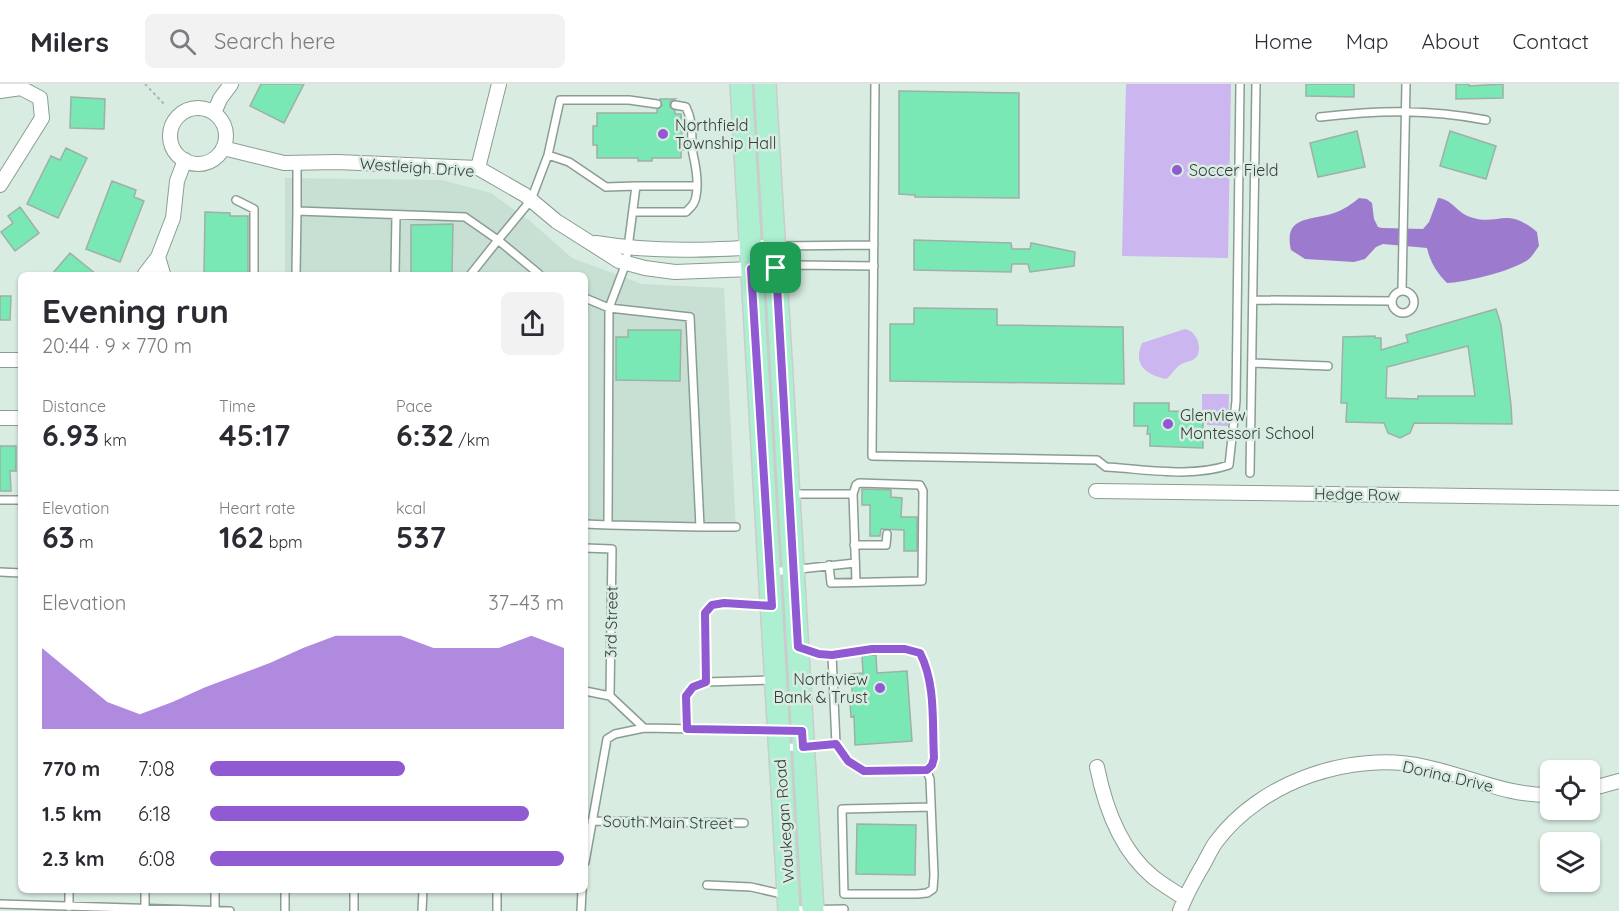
<!DOCTYPE html>
<meta charset="utf-8">
<style>
:root{--surface:#fff;--page:#f2f2f3;--text:#2b2b33;--muted:#7c7c81;--line:#e1e1e2;--accent:#8f5ad2}
body{margin:0;font-family:Quicksand,sans-serif;background:var(--page);color:var(--text);height:100vh;display:flex;flex-direction:column;font-size:22px;white-space:nowrap}
*{box-sizing:border-box;margin:0}
p{font-size:20px;color:var(--muted)}
.icon{flex:none;width:33px;height:33px;fill:none;stroke:currentColor;stroke-width:2;stroke-linecap:round;stroke-linejoin:round}
.map{position:relative;flex:1;overflow:hidden}
.drawer{position:absolute;left:18px;top:188px;width:570px;height:621px;display:flex;flex-direction:column;background:var(--surface);border-radius:9px;box-shadow:0 2px 4px #0004}
.drawer>*{flex:none}
.buttons{position:absolute;left:1540px;top:676px;display:grid;gap:12px}
.buttons a{display:grid;place-items:center;width:60px;height:60px;border-radius:9px;background:var(--surface);box-shadow:0 2px 4px #0004;font-size:30px}
.pin{position:absolute;display:grid;place-items:center;width:51px;height:51px;color:#fff;margin:-26px;border-radius:12px;box-shadow:0 3px 9px #0006}
.round{display:grid;place-items:center;flex:none;width:63px;height:63px;border-radius:9px;background:var(--page)}
.summary{display:flex;align-items:center;justify-content:space-between;height:102px;padding:0 24px}
h1{font-size:33px;font-weight:700;line-height:45px}
.figures{display:grid;grid-template-columns:repeat(3,1fr);gap:9px;height:102px;padding:6px 24px}
.figures div{display:grid;align-content:center}
.figures b{font-size:30px;font-weight:700}
.figures small{font-size:16px;font-weight:400}
.figures p{font-size:16px}
.chart{height:168px;padding:12px 24px}
.chart p{display:flex;justify-content:space-between}
.chart svg{width:100%;height:108px;margin-top:6px;fill:var(--accent);opacity:.7}
ul{padding:0 24px;list-style:none;font-size:20px}
li{display:grid;grid-template-columns:96px 72px 1fr;align-items:center;height:45px}
li i{height:15px;border-radius:8px;background:var(--accent)}
header{display:flex;align-items:center;gap:36px;box-sizing:border-box;height:84px;padding:0 30px;background:var(--surface);border-bottom:2px solid var(--line)}
header strong{font-size:28px}
nav{display:flex;gap:33px;margin-inline-start:auto;font-size:21px}
.search{width:420px;height:54px;background:var(--page);display:flex;align-items:center;gap:15px;box-sizing:border-box;padding:0 21px;border-radius:9px;color:var(--muted);font-size:22px}
.map>svg:first-child{display:block}
.built{fill:#c7e0d3}
.green{fill:#cbb6ef}
.water{fill:#9c7bce}
.building{fill:#79e8b5;stroke:#9eb0a7;stroke-width:1.5;fill-rule:evenodd}
.lines{fill:none;stroke-linecap:round;stroke-linejoin:round}
.service-casing{stroke:#8b9d93;stroke-width:10}
.minor-casing{stroke:#8b9d93;stroke-width:16}
.primary-casing{stroke:#cacdcc;stroke-width:24}
.path{stroke:#a8b7af;stroke-width:2;stroke-dasharray:3 3;stroke-linecap:butt}
.service{stroke:#fff;stroke-width:7}
.minor{stroke:#fff;stroke-width:14}
.primary{stroke:#acf0d1;stroke-width:21}
.route-casing{stroke:#fff;stroke-width:12}
.route{stroke:#8f5ad2;stroke-width:8}
.poi-dot{fill:#8f5ad2;stroke:#d9ece2;stroke-width:2}
.labels{text-anchor:middle;stroke-width:5;stroke-linejoin:round;paint-order:stroke}
.poi-label{font-size:16px;fill:#353d39;stroke:#d9ece2;text-anchor:start}
.street-label{font-size:16px;fill:#353d39;stroke:#d9ece2}
</style>
<header>
<strong>Milers</strong>
<div class="search"><svg class="icon" aria-label="search" viewBox="0 0 24 24"><circle cx="10" cy="10" r="6"/><path d="M15 15l6 6"/></svg>Search here</div>
<nav><a>Home</a><a>Map</a><a>About</a><a>Contact</a></nav>
</header>
<div class="map">
<svg width="1619" height="827" viewBox="0 0 1619 827">
<rect width="100%" height="100%" fill="#d9ece2"/>
<!-- built -->
<path class="built" d="M285 94 442 96 491 109 530 137 572 174 642 200 724 204 736 448 585 445V190H285Z"/>
<!-- green -->
<path class="green" d="M1126 0H1231L1228 174 1122 172Z
M1185 245C1195 246 1203 262 1197 272 1193 278 1186 277 1180 281 1174 285 1172 291 1166 295 1145 290 1133 281 1142 259Z
M1202 310H1229L1228 342 1207 341V326H1202Z"/>
<!-- water -->
<path class="water" d="M1359 114 1367 115 1372 119 1374 135 1378 143 1382 144 1423 145 1429 138 1438 114C1452 115 1456 128 1470 133 1499 143 1505 121 1537 148L1539 162C1536 166 1533 171 1530 174 1518 186 1464 199 1447 199 1437 189 1430 178 1427 164L1383 160 1376 163 1365 175 1354 178 1305 175 1291 166C1283 131 1311 137 1334 129 1343 126 1352 120 1359 114Z"/>
<!-- building -->
<path class="building" d="M261 0H304L284 39 250 22Z
M1306 0H1354V13L1306 12Z
M1456 0H1469V2L1503 0V14L1456 15Z
M899 7 1019 9V114L915 113V111L899 110Z
M71 13 105 15 104 45 70 44Z
M660 15H675L670 18V23L675 27V30H681L683 66H681V74H652V77H638V74H597V61H593V42H597V29H657V26L662 21Z
M1357 47 1365 83 1318 93 1310 59Z
M1450 47 1496 62 1486 95 1440 82Z
M66 64 87 74 58 134 27 120 51 72 60 76Z
M112 97 136 106 134 113 144 117 120 178 86 165Z
M20 123 39 149 15 167 1 148 13 139 8 132Z
M205 128 230 129V132H248V190H204Z
M453 140 452 190H411V141Z
M914 156 1011 159 1012 165H1030L1031 159 1075 168 1074 182 1030 188 1028 180H1012L1011 188 914 186Z
M70 169 86 182 96 190H52Z
M0 212H11L10 236H0Z
M914 224 997 225V241L1123 243 1124 300 890 297V240H914Z
M1496 225 1501 241 1511 321 1512 340 1414 339 1410 349 1400 354 1388 349 1384 339 1346 338 1347 319H1341L1343 253 1375 252V254H1381V266L1408 258 1406 251ZM1468 262 1475 312H1418V315L1386 314 1387 283Z
M628 246H681L680 297 616 296V253H628Z
M1134 319H1169V327L1203 328V364L1150 362V350H1147L1148 342H1134Z
M0 362H16V387H10L11 407H0Z
M862 405 891 406V413L902 414 901 433H917V467H904V446L881 445 880 452H870V421H862Z
M872 571H876L877 589 907 587 912 657 855 661 854 632 851 633 850 619H853L851 590 863 589 862 572Z
M857 740 916 741 915 791 856 790Z"/>
<g class="lines">
<!-- service casing -->
<g class="service-casing">
<path id="service" d="M875 0 872 372 1097 376 1106 383C1145 385 1191 394 1229 381L1236 317 1240 0
M1320 33C1380 26 1427 25 1486 36
M548 71 560 16H629L657 20
M297 79V127L465 133 498 156 471 190
M636 102H696
M236 116 254 125V190
M633 128H686C691 123 695 120 696 112 699 98 696 83 693 70 690 51 695 43 686 23L675 21
M777 162 874 161
M778 184 798 181 874 182
M296 190 297 127
M395 190 396 131
M539 190 498 156 531 116 548 71 569 78 606 103 636 102 626 179 609 224 585 214
M1402 206 1406 0
M1392 218a11 11 0 1 1 22 0a11 11 0 1 1-22 0Z
M1254 216 1391 217
M1252 279 1328 282
M1250 389 1256 0
M791 410H853L856 497
M0 416H21
M585 440 608 441
M700 443 608 441 609 224 690 233 700 443H736
M854 461H886L887 450
M585 464 612 465 610 612
M829 481 831 499 922 497 923 407 920 401 859 399 856 401 853 410
M0 488 21 489
M772 488 855 479
M800 564 819 570 832 571 872 565H905L920 569C936 600 932 639 934 673 931 683 928 685 919 687H864L848 677 836 660 832 571
M706 598 705 529 712 521 724 519 769 522
M585 607 610 612 644 644
M687 645 686 612 693 603 706 598 774 596
M781 664 836 660
M926 685 930 695 934 791 933 805 927 809 917 810H844L842 725 931 723
M592 737 744 739
M585 778 607 655 615 650 644 644 799 647
M707 801 751 803 786 811
M497 806V827
M0 820 230 827
M69 823V806
M145 824V806
M793 826 844 825
M215 827V806
M285 827V806
M354 827V806
M422 827 423 806
M581 827 582 806"/>
</g>
<!-- minor casing -->
<g class="minor-casing">
<path id="minor" d="M0 7 21 4 40 14 42 34 0 101
M170 52a28 28 0 1 1 56 0a28 28 0 1 1-56 0Z
M214 29 220 15 231 0
M223 64 284 79 337 78 478 84 525 111 556 137 619 177 645 184 675 188 776 184
M478 84 499 0
M596 159C655 169 715 166 774 162
M145 190 158 173
M163 190 158 173 173 134 177 97 185 76
M0 276H21
M0 334H21
M1096 407 1619 414
M1097 683C1105 723 1120 766 1153 793 1163 801 1174 807 1184 814
M1590 705 1619 697
M1180 827C1185 812 1193 799 1200 786 1206 777 1210 766 1216 758 1261 697 1353 666 1426 683 1468 692 1507 712 1551 711"/>
</g>
<!-- primary casing -->
<g class="primary-casing">
<path id="primary" d="M741 0 789 827
M765 0 813 827"/>
</g>
<!-- path -->
<path class="path" d="M145 0 165 21"/>
<!-- service -->
<use href="#service" class="service"/>
<!-- minor -->
<use href="#minor" class="minor"/>
<!-- primary -->
<use href="#primary" class="primary"/>
</g>
<g class="lines">
<!-- route casing -->
<g class="route-casing">
<path id="route" d="M776 184 798 563 819 570 832 571 872 565H905L920 569C936 600 932 639 934 674L932 681 927 686 864 687 848 677 836 660 803 663 802 647 687 645 686 612 693 603 706 598 705 529 712 521 724 519 772 522 751 185Z"/>
</g>
<!-- route -->
<use href="#route" class="route"/>
</g>
<!-- markers -->
<g class="poi-dot">
<circle cx="663" cy="50" r="6"/>
<circle cx="1177" cy="86" r="6"/>
<circle cx="1168" cy="340" r="6"/>
<circle cx="880" cy="604" r="6"/>
</g>
<g class="labels">
<!-- poi labels -->
<g class="poi-label">
<text x="675" y="47">Northfield<tspan x="675" dy="18">Township Hall</tspan></text>
<text x="1189" y="92">Soccer Field</text>
<text x="1180" y="337">Glenview<tspan x="1180" dy="18">Montessori School</tspan></text>
<text x="868" y="601" text-anchor="end">Northview<tspan x="868" dy="18">Bank &amp; Trust</tspan></text>
</g>
<!-- street labels -->
<g class="street-label">
<text transform="translate(417 83) rotate(4)" y="6">Westleigh Drive</text>
<text transform="translate(1357 410) rotate(1)" y="6">Hedge Row</text>
<text transform="translate(611 538) rotate(-89)" y="6">3rd Street</text>
<text transform="translate(1448 692) rotate(13)" y="6">Dorina Drive</text>
<text transform="translate(784 737) rotate(-94)" y="6">Waukegan Road</text>
<text transform="translate(668 738) rotate(1)" y="6">South Main Street</text>
</g>
</g>
</svg>
<div class="buttons">
<a><svg class="icon" aria-label="locate" viewBox="0 0 24 24"><circle cx="12" cy="12" r="6"/><path d="M12 2v4M12 18v4M2 12h4M18 12h4"/></svg></a>
<a><svg class="icon" aria-label="layers" viewBox="0 0 24 24"><path d="M12 4l9 5-9 5-9-5zM3 14l9 5 9-5"/></svg></a>
</div>
<div class="pin" style="left:776px;top:184px;background:#1e9e55"><svg class="icon" aria-label="arrive" viewBox="0 0 24 24"><path d="M6 21V4h12l-3 4 3 4H6"/></svg></div>
<section class="drawer">
<div class="summary"><div><h1>Evening run</h1><p>20:44 · 9 × 770 m</p></div><a class="round"><svg class="icon" aria-label="share" viewBox="0 0 24 24"><path d="M12 15V3M7 8l5-5 5 5M5 13v7h14v-7"/></svg></a></div>
<div class="figures">
<div><p>Distance</p><b>6.93<small> km</small></b></div>
<div><p>Time</p><b>45:17</b></div>
<div><p>Pace</p><b>6:32<small> /km</small></b></div>
</div>
<div class="figures">
<div><p>Elevation</p><b>63<small> m</small></b></div>
<div><p>Heart rate</p><b>162<small> bpm</small></b></div>
<div><p>kcal</p><b>537</b></div>
</div>
<div class="chart"><p><span>Elevation</span>37–43 m</p>
<svg viewBox="0 0 160 44" preserveAspectRatio="none"><path d="M0 44V11L10 22L20 33L30 38L40 33L50 27L60 22L70 17L80 11L90 6L100 6L110 6L120 11L130 11L140 11L150 6L160 11V44z"/></svg>
</div>
<ul>
<li><b>770 m</b>7:08<i style="width:55%"></i></li>
<li><b>1.5 km</b>6:18<i style="width:90%"></i></li>
<li><b>2.3 km</b>6:08<i style="width:100%"></i></li>
</ul>
</section>
</div>
